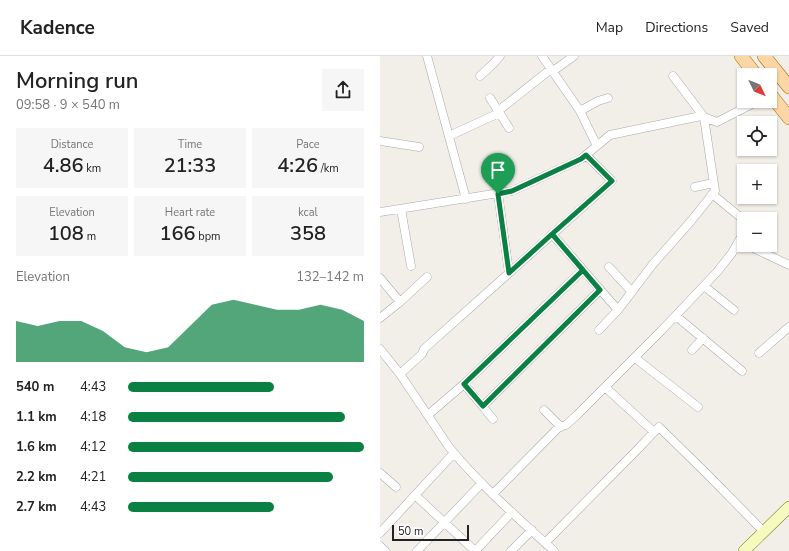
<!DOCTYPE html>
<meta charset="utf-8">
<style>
:root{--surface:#fff;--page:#f6f6f6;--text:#222;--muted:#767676;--line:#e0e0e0;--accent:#0b8043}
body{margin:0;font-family:"Nunito Sans",sans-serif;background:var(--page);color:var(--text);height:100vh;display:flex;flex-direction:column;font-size:15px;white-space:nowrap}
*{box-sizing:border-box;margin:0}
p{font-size:13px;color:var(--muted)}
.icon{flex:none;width:22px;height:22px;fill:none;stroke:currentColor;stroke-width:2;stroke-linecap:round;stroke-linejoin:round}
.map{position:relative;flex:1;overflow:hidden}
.details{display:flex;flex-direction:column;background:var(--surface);width:380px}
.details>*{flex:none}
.needle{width:26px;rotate:133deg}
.tools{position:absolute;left:357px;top:12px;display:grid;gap:8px}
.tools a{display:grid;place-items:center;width:40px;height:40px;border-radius:0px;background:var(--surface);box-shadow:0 1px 3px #0004;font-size:20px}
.scale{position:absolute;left:12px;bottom:10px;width:77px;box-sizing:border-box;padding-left:4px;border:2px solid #222;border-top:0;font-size:11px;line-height:14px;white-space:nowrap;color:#222;-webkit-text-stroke:3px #fff;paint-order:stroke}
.pin{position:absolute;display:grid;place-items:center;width:34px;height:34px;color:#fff;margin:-41px -17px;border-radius:50% 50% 50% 0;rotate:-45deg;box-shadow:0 0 4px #0007}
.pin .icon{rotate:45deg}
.round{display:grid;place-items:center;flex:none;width:42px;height:42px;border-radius:0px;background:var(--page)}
.headline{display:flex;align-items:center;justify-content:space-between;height:68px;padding:0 16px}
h1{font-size:22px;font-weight:600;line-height:30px}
.metrics{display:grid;grid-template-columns:repeat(3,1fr);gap:6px;height:68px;padding:4px 16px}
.metrics div{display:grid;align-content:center;border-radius:0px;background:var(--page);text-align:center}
.metrics b{font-size:20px;font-weight:600}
.metrics small{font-size:11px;font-weight:400}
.metrics p{font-size:11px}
.chart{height:112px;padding:8px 16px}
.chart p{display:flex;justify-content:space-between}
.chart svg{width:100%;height:72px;margin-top:4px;fill:var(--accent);opacity:.7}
ul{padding:0 16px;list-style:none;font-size:13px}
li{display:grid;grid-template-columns:64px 48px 1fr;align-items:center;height:30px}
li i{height:10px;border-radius:5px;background:var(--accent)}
header{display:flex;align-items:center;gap:24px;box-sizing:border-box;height:56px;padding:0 20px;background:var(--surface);border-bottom:1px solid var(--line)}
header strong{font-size:19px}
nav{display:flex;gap:22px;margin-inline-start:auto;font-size:14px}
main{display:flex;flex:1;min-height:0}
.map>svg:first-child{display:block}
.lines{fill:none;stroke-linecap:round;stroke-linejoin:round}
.street-casing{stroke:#a9a9a9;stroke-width:9}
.secondary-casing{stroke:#707d05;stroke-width:12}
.primary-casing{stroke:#a06b00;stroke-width:14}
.street{stroke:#fff;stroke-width:8}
.secondary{stroke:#f7fabf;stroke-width:11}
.primary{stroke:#fcd6a4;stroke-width:13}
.route-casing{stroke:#fff;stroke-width:8}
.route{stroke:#0b8043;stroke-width:5}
</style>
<header>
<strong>Kadence</strong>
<nav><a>Map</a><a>Directions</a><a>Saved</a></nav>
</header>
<main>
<section class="details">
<div class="headline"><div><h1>Morning run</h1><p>09:58 · 9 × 540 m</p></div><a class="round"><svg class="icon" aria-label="share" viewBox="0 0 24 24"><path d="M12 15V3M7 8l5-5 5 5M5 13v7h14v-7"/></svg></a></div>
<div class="metrics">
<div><p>Distance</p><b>4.86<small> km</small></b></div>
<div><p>Time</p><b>21:33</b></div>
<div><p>Pace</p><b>4:26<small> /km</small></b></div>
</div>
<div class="metrics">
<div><p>Elevation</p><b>108<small> m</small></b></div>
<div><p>Heart rate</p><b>166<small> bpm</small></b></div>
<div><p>kcal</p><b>358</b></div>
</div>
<div class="chart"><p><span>Elevation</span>132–142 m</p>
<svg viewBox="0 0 160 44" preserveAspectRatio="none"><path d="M0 44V19L10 22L20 19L30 19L40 25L50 35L60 38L70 35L80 22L90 9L100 6L110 9L120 12L130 12L140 9L150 12L160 19V44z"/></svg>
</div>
<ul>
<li><b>540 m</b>4:43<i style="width:62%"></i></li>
<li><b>1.1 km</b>4:18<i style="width:92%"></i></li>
<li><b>1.6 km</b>4:12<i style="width:100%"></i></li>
<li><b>2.2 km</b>4:21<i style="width:87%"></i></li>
<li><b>2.7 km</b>4:43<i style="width:62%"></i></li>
</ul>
</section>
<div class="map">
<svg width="409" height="495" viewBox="0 0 409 495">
<rect width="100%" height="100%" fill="#f2efe9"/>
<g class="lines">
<!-- street casing -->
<g class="street-casing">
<path id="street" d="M47 0 86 143
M162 0 200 55 217 90
M173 15 194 0
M100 20 113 8 120 0
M110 42 129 72
M118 55 171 13
M200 55 218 45 228 42
M69 80 119 57
M0 85 39 91
M315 131 333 127
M118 137 129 217
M332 138 364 164
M21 153 31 210
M0 156 132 135 201 103 230 79 321 60 337 66 378 45
M172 178 238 254
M367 189 409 209
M229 211 252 236
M0 222 20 246
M324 230 354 254
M296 260 362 315
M0 262 20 246 47 221
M219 274 238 254 273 208 311 165 335 135 324 61 293 20
M0 293 20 318 69 391C100 429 138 462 174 495
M312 294 323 282
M379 297 409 271
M255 302 318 351
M20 318 42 298 44 293 232 125 206 99
M84 328 113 363
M225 331 274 376
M103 350 220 234
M164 354 181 371
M48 359 84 328 203 214
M0 417 16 431
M113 438 179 371 186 369 197 359 281 275 337 216 352 197 364 176
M35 439 95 495
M0 477 74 397
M165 487 254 397 279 371 326 417 384 476
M0 490 5 495
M37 495 102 427
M95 495 132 456
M131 495 152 474"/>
</g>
<!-- secondary casing -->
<g class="secondary-casing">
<path id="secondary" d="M364 495 409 451"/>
</g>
<!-- primary casing -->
<g class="primary-casing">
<path id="primary" d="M361 0 376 19
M384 0 409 31
M390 38 409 62"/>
</g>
<!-- street -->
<use href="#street" class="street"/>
<!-- secondary -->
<use href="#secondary" class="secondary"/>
<!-- primary -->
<use href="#primary" class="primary"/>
</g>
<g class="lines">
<!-- route casing -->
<g class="route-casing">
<path id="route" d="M118 138 129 217 172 178 203 214 84 328 103 350 220 234 172 178 232 125 206 99 201 103 132 135 118 138"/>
</g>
<!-- route -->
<use href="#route" class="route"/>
</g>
</svg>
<div class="tools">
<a><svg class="needle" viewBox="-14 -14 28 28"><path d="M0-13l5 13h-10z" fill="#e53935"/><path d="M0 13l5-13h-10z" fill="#767676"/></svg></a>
<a><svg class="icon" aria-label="locate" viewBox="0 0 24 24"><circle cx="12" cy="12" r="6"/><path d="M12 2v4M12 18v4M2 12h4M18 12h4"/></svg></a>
<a>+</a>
<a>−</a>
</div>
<div class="scale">50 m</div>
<div class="pin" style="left:118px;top:138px;background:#1e9e55"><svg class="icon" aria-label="arrive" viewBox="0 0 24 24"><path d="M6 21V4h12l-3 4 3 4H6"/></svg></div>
</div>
</main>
